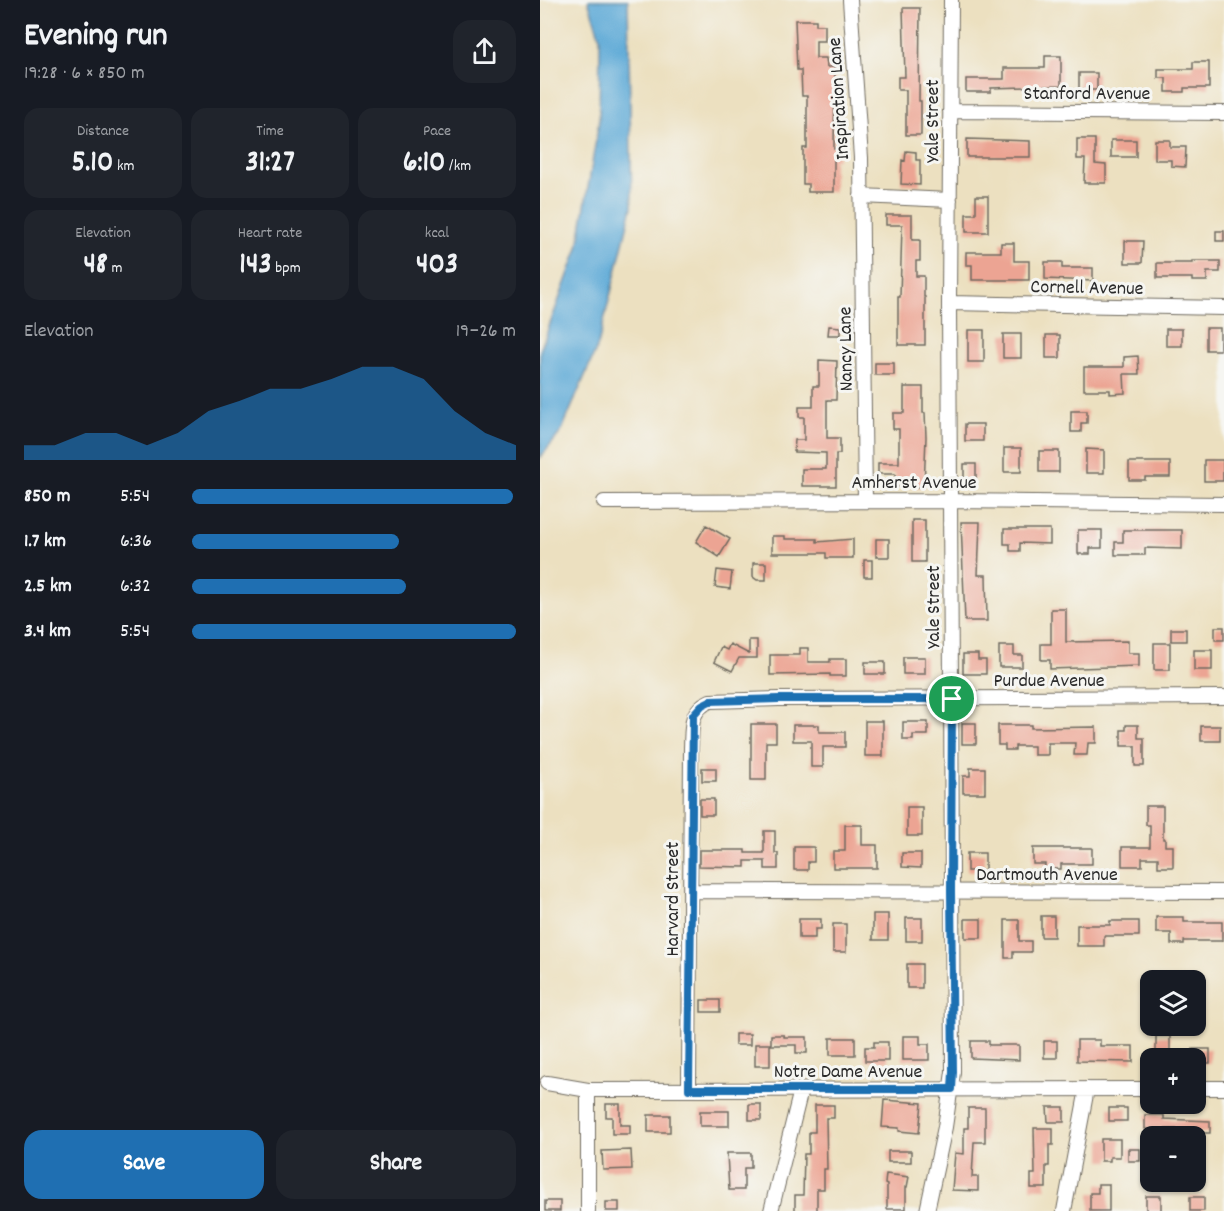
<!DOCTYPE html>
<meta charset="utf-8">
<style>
:root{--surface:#171b24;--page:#20242c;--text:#f1f3f6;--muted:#9ea1a6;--accent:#1f6fb2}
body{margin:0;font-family:Dekko,sans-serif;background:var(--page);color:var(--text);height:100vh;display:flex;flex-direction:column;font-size:22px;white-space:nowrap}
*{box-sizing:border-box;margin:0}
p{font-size:20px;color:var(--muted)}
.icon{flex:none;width:33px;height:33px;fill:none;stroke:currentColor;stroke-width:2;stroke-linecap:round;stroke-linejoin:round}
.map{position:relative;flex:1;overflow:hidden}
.details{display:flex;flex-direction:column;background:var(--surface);width:540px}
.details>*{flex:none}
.controls{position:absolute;left:600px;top:970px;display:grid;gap:12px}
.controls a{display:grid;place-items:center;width:66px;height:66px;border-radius:12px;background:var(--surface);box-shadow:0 2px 4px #0004;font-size:30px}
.pin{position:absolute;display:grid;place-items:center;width:51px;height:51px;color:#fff;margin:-26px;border:3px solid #fff;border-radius:50%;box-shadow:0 2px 6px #0007}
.round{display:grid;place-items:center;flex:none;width:63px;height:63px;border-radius:18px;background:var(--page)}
.summary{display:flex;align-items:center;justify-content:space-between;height:102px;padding:0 24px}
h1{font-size:33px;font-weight:700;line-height:45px}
.stats{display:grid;grid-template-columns:repeat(3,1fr);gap:9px;height:102px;padding:6px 24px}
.stats div{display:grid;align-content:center;border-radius:15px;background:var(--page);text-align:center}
.stats b{font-size:30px;font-weight:700}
.stats small{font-size:16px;font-weight:400}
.stats p{font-size:16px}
.chart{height:168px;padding:12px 24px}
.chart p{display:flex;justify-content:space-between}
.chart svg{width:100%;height:108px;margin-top:6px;fill:var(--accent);opacity:.7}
.button{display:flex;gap:12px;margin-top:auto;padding:12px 24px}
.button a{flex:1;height:69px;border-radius:18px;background:var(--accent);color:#fff;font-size:24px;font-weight:700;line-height:69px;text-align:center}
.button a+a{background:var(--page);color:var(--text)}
ul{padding:0 24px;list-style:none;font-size:20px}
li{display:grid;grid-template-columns:96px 72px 1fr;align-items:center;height:45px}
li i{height:15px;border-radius:8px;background:var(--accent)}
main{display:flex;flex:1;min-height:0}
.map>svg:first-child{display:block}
.water{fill:#5eaad7;stroke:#446a81;stroke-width:1.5}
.building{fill:#eca493}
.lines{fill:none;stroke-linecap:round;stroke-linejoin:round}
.minor-casing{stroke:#6f6a5f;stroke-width:16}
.minor{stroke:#fff;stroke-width:14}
.route-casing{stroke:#fff;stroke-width:12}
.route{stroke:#1f6fb2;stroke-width:8}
.labels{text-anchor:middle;stroke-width:6;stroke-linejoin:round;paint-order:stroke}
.street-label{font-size:20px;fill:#2b2b2b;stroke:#f6f6f2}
</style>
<main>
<section class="details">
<div class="summary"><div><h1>Evening run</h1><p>19:28 · 6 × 850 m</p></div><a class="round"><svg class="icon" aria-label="share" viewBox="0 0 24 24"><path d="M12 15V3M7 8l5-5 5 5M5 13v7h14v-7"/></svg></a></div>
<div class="stats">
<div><p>Distance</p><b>5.10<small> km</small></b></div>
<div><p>Time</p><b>31:27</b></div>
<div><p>Pace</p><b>6:10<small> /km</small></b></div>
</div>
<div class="stats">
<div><p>Elevation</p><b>48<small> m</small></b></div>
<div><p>Heart rate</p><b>143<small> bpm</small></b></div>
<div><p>kcal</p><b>403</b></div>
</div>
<div class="chart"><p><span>Elevation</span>19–26 m</p>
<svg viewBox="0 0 160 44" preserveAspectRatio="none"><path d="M0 44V38L10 38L20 33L30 33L40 38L50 33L60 24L70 20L80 15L90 15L100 11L110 6L120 6L130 11L140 24L150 33L160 38V44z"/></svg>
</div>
<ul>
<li><b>850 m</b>5:54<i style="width:99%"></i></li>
<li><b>1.7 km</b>6:36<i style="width:64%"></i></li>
<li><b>2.5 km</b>6:32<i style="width:66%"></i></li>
<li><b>3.4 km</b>5:54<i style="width:100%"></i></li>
</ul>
<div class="button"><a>Save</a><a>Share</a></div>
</section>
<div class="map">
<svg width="684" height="1211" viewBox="0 0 684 1211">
<rect width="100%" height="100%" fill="#f6f6f2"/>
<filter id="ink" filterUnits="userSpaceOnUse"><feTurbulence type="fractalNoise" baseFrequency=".0167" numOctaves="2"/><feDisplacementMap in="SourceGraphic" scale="12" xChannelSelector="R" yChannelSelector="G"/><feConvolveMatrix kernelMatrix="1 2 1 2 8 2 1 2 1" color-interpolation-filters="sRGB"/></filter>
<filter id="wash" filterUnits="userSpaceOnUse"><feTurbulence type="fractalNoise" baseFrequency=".008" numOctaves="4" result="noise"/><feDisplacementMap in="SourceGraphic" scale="24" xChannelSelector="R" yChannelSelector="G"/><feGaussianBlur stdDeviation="1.35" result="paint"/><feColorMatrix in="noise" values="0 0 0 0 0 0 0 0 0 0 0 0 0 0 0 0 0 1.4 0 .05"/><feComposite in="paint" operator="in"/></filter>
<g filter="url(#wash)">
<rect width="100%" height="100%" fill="#ece0c0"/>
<!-- water -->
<path class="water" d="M48 0H88L92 207 58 345 21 432 0 458V351L38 248 59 121 60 38Z"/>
<g id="blocks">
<!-- building -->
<path class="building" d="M363 8H380L379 101H381V135H366V90H358V77H365Z
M255 20H276V25H285V41H276V58H286L287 67H295L294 149H297L298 159H294V192H268V184H263V148H267V96H262L261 70H257Z
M505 56H521V86L451 88V92H426V79H464V68H505Z
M653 62H669V88H644V92H626V78H618V69H653Z
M539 73H557V90H539Z
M427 139 490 141V157H427Z
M537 139H555V164L566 165V183H544L545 159H537Z
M571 140H596V157H571Z
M615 140H630V147H646L645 167 631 166V160H615Z
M366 151 376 152V160H380V185L361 184 362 160 365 161Z
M436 196H448V232H426V214H436Z
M346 215H372V240H380V261H376V276H384V297H385V345H358V297H360L362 225H346Z
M676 231H684V241H676Z
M585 241H603L602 263H585Z
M461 243H474V261H489V280H432V265H426V252H461Z
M652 261H680V272H667V281H652V278H617V263H652Z
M505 262H522V268H553V281L505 279Z
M289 326 300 327V335H288Z
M666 328H680V350H666Z
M626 329H642V346H626Z
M428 330H444V362H428Z
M463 334H481V358H463Z
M506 335H520V358H506Z
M598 356 599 374H584L585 393 570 394V390H544V367H584V357Z
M279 360 297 361 296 400H287V438H300V454H296V486H262V469H286V453L254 452 255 440H264V417H259V407H273V386H279Z
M335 363H354V375H335Z
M364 387H383V413H385L386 437 384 487H355V474H338V463H359V429H353V413H364Z
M531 411H547V423H541V432H531Z
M425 424H443V441H425Z
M464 448H481V472H464Z
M546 449 564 450V473H546Z
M499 451H519V472H499Z
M664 460H683V481H664Z
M589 462H630V477H605V480H589Z
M424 464H436V479H424Z
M372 520H385V562H372Z
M421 522H440L438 575H446L447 621H425Z
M166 525 190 539 179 557 156 542Z
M464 529H510V544L480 543V551H470V544H464Z
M538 530H562V548H550V554H538Z
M583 530H642V549L605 548V555H575V542H583Z
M232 536H245V539H277V542L313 539V558H286V553H232Z
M336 539H349V557H336Z
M324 560H332V577H324Z
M213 563H226V580H217L213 577Z
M177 570 192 572 190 589 175 587Z
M511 609H526V642L588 641V653H599V666L510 669V660H501V644H511Z
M675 627H684V640H675Z
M631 629H646V641H631Z
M209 640H217V658H199L192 671 174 662 181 647 187 650 190 644 209 654Z
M614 643H630V670H614Z
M459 646H474V655H482V667H459Z
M260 648H268V662H290V659H306V676H290V674L230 675V655H260Z
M654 650H672V670H654Z
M423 654H438V660H446V674H423Z
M363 657H385V674H363Z
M325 662H345V674H325Z
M325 721H343V756H325Z
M363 722H388V735H373V740H363Z
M422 723H436V744H422Z
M211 724H236V742H226V780H211Z
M253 725H279V732H305V747H283V767H271V741H253Z
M458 725H491V728L556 727V743H548L547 755H534L535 743H508V755H494V746H475V750H465V745H458Z
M586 725H598V738H604V766H595V746H581V730H586Z
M661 726H680V741H661Z
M162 768H176V781H162Z
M430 768H445V793H423V776H430Z
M160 799H174V815H160Z
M606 806H623V839H625V846H633V867H618V858H602V866H582V847H610V825H606Z
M367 807H382V836H367Z
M305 825H322V845H337V868H293V851H305Z
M224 831H235V853H238V869H225V861H205V867L159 866V850H205V853H224Z
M254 847H274V862H268V870H254Z
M493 848H552V864H521V869H505V864H493Z
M362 853H381V868L362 867Z
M427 853H445V871H427Z
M333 914H348V940H333Z
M501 916H514V937H501Z
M616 917H644V922H682V941H644V944H631V933H616Z
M366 918H382V941H366Z
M259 919H281V929H275V938H259Z
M425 919H441V938H425Z
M465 920H479V941H491V952H473V958H465Z
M570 921H599V936H564V946H537V925H570Z
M293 924H306V952H293Z
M367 964H382V988H367Z
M161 1000H180V1012H161Z
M195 1034H210V1045H195Z
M231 1035H244V1037H267V1053H256V1045H231Z
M363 1036H380V1044H389V1060H363Z
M616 1036H630V1058H616Z
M290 1038H315V1055H290Z
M537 1040H560V1046H593V1062L537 1061Z
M431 1041H449V1045H479V1060L431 1058Z
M504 1041H517V1058H504Z
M334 1042H348V1061H325V1047H334Z
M215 1044H230V1066H215Z
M653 1049H670V1063H656V1059H653Z
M344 1100 382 1103 379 1133 359 1131V1128L342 1127Z
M66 1104H80V1125H90V1134H72V1117H66Z
M209 1104H221V1120H209Z
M275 1105H294V1118H286L287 1169H284V1189H277V1211H255V1195H263L264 1154H269V1132H275Z
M507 1107H524V1122H508Z
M428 1108H445V1142H434L432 1177H438V1191L412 1190 415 1153 424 1154V1128H428Z
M569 1108H587V1121H569Z
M160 1111H189V1126H160Z
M108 1115H130V1132H108Z
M605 1115H624V1119L670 1121V1133H652V1129H605Z
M494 1128H513V1145H509V1166H506V1188H491V1174H495Z
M561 1139H580V1157H570V1161H561Z
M588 1149H600V1161H588Z
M91 1150 92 1169 63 1170 62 1151Z
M348 1151H371V1162H348Z
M187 1153H211V1168H204V1190H189Z
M346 1174 369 1177 367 1187H366V1209H347V1185L345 1184Z
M558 1184H569V1211H550V1193H558Z
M606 1196H621V1211H606Z
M650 1197H664V1211H650Z
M5 1201H20V1211H5Z
M66 1202H79V1211H66Z"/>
</g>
</g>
<g filter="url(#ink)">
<use href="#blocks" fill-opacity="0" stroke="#6f6a5f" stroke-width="1.5"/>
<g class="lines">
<!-- minor casing -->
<g class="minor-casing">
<path id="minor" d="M310 0 321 158 325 501
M410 111 684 113
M321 196 410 200
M409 303 684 308
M64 502 410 501 684 504
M150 891 684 892
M7 1083 48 1090 610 1089
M656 1088H684
M149 1089 151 748C152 728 149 710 170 701L239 699 684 697
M48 1090V1211
M231 1211 261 1090
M387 1211 405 1127 413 1072 409 303 411 0
M524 1211 547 1089"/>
</g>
<!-- minor -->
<use href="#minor" class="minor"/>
</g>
</g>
<g class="lines" filter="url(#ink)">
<!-- route casing -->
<g class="route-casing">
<path id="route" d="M238 699H412L411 892 413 1072 412 1089H149L153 715 162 705 170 701Z"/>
</g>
<!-- route -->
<use href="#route" class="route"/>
</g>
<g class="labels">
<!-- street labels -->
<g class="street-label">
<text x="547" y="99">Stanford Avenue</text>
<text transform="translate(297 99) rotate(-94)" y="7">Inspiration Lane</text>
<text transform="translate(391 121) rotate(-90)" y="7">Yale Street</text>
<text transform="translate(547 286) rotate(1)" y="7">Cornell Avenue</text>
<text transform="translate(304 349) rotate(-91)" y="7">Nancy Lane</text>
<text x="374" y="488">Amherst Avenue</text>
<text transform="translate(392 607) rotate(-90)" y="7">Yale Street</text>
<text x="509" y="686">Purdue Avenue</text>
<text x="507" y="880">Dartmouth Avenue</text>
<text transform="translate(131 899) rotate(-90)" y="7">Harvard Street</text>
<text x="308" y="1077">Notre Dame Avenue</text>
</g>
</g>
</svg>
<div class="controls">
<a><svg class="icon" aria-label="layers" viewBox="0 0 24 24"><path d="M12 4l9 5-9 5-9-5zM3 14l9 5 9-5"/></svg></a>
<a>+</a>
<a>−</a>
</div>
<div class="pin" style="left:412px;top:699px;background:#1e9e55"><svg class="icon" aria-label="arrive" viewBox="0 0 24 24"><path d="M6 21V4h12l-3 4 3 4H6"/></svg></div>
</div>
</main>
